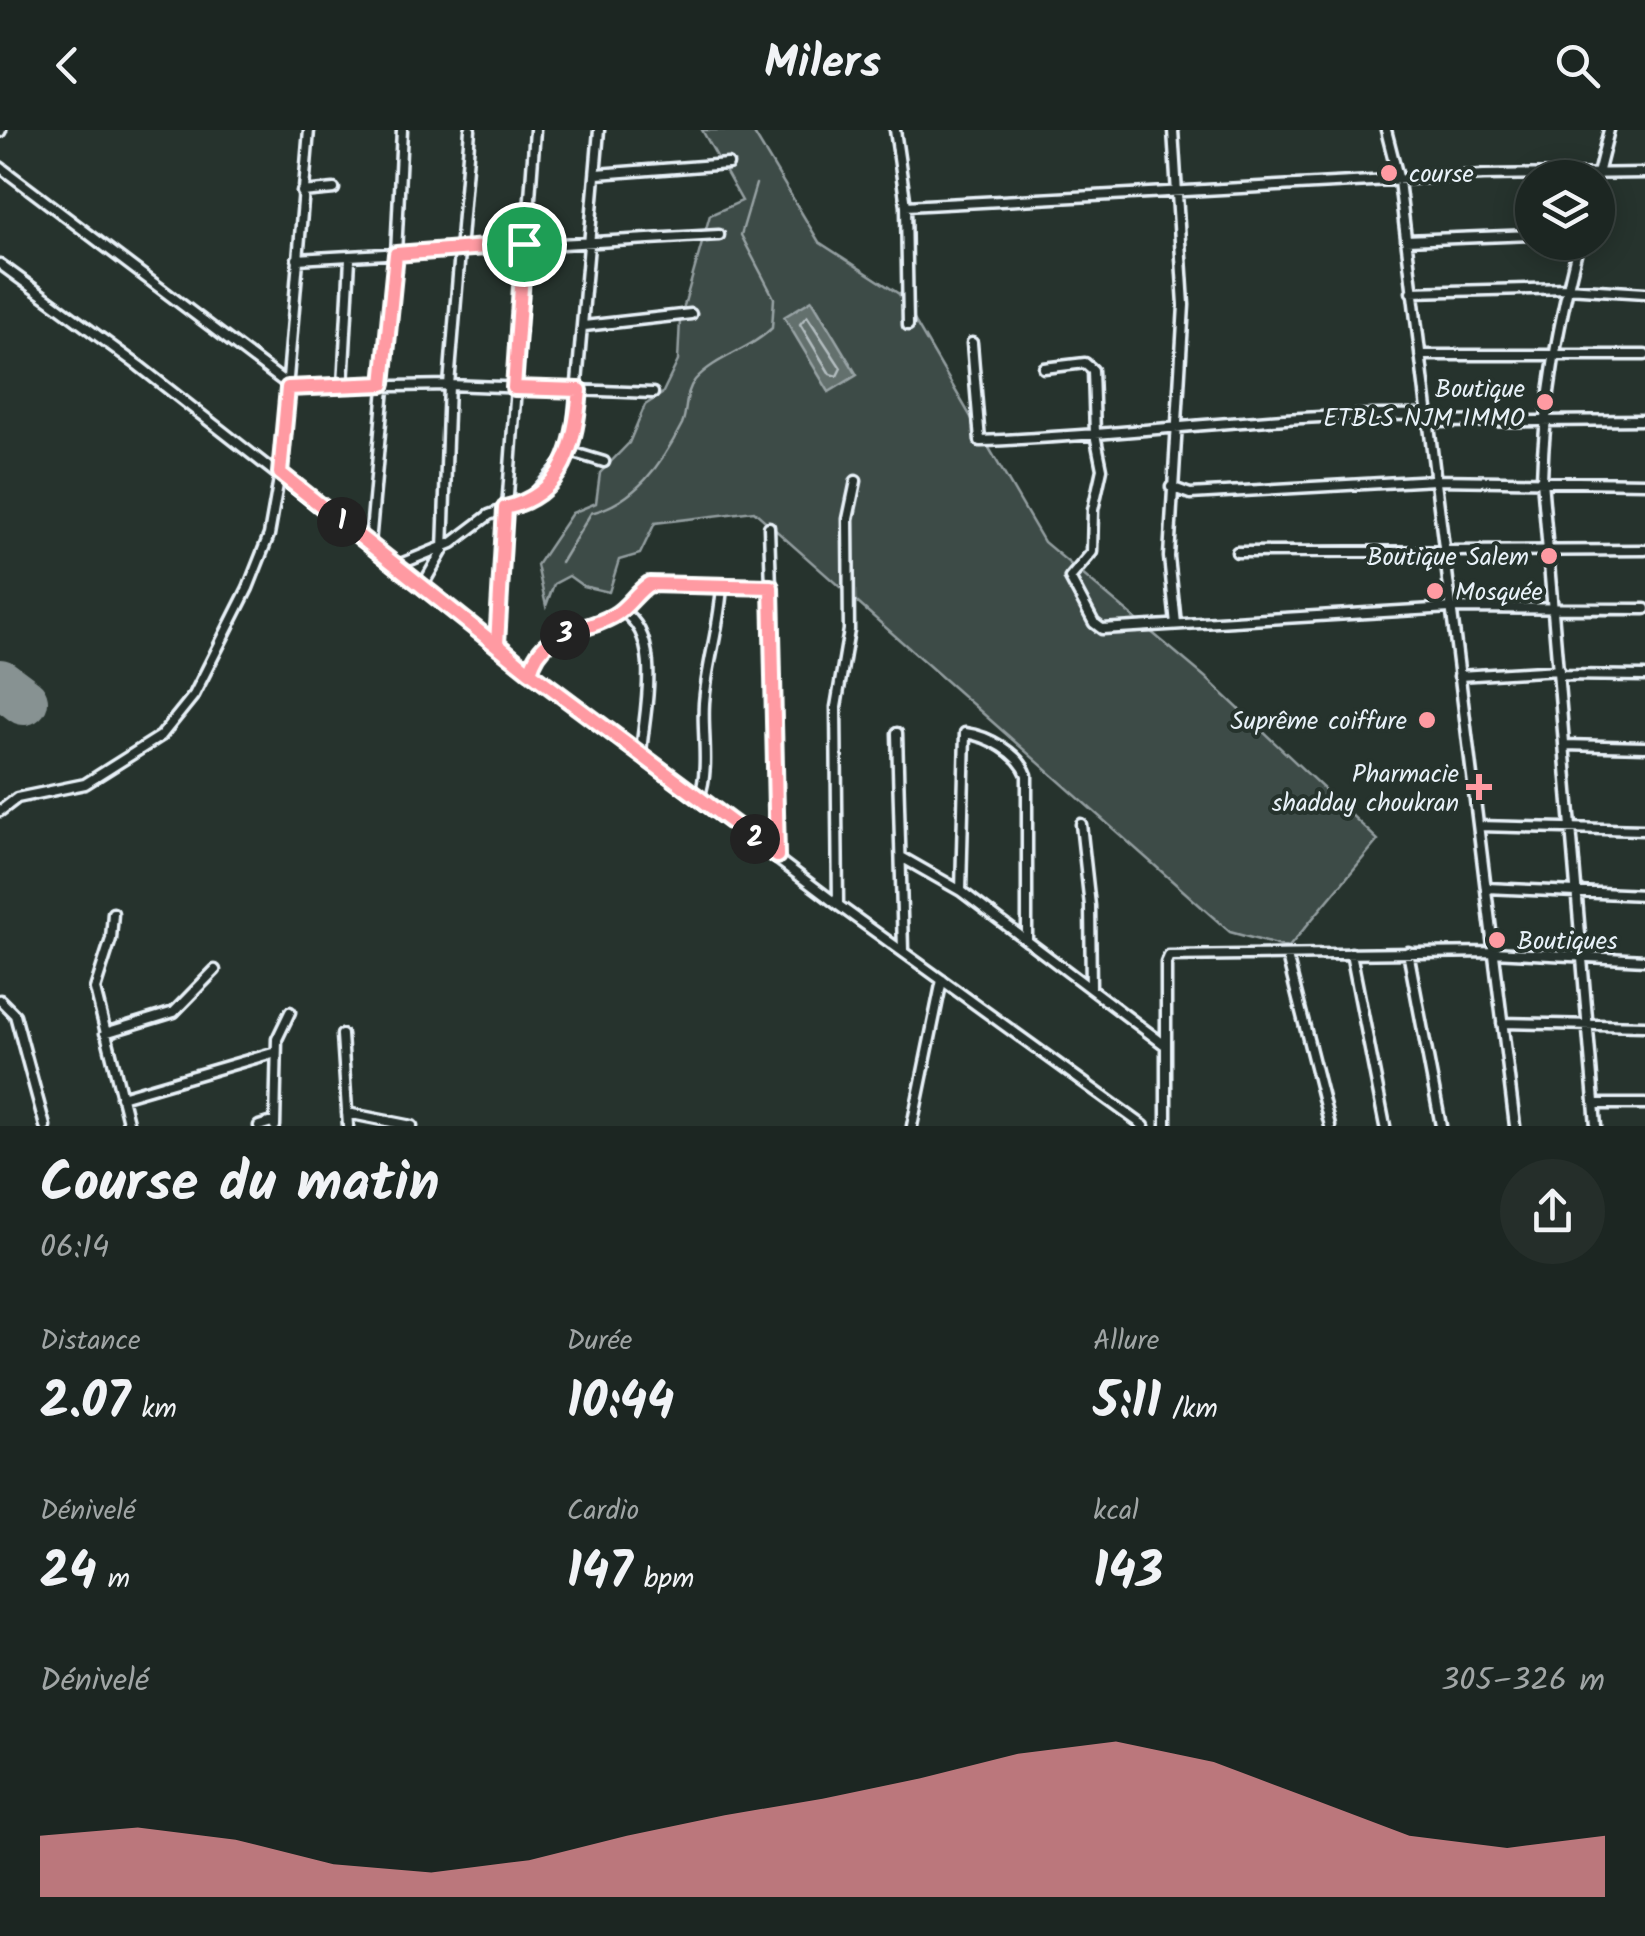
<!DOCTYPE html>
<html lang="fr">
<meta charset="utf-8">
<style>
:root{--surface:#1c2622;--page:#252e2a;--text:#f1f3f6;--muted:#a0a5a5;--line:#3a4340;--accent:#ff9aa2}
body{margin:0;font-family:Kalam,sans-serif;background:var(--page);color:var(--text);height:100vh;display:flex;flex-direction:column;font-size:38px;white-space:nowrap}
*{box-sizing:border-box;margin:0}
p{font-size:32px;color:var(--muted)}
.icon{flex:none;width:55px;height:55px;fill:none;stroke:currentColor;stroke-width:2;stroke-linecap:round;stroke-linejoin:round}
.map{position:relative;height:996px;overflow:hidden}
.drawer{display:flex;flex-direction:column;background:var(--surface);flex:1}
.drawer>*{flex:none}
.buttons{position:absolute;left:1515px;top:30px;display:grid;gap:20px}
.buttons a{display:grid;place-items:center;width:100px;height:100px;border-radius:50%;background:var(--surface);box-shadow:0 5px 25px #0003,0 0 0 2px var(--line);font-size:50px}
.pin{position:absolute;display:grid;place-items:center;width:85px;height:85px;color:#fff;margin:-42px;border:5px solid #fff;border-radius:50%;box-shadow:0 2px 10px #0007}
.km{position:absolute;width:50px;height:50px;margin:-25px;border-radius:50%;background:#222;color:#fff;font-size:28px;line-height:50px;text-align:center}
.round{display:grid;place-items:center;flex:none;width:105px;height:105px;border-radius:52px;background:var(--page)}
.head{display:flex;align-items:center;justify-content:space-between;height:170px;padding:0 40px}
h1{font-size:55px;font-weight:700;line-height:75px}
.figures{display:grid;grid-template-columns:repeat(3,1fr);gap:15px;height:170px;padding:10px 40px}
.figures div{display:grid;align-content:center}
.figures b{font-size:50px;font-weight:700}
.figures small{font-size:28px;font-weight:400}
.figures p{font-size:28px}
.chart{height:280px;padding:20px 40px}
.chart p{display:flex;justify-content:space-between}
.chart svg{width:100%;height:180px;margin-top:10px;fill:var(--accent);opacity:.7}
header{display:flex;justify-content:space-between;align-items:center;height:130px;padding:0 40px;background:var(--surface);font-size:45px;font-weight:700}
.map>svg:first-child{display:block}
.green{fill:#3e4b47;stroke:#939ea0;stroke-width:2.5}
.water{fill:#636f6d;stroke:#98a3a5;stroke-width:2.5}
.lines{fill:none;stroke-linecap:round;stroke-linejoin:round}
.shore{stroke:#b3bdc0;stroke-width:2.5}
.stream{stroke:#98a3a5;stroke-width:2.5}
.runway{stroke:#879292;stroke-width:48}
.minor-casing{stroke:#e8f1f8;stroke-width:15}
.minor{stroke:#26332d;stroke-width:8}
.route-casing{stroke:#fff;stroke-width:20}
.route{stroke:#ff9aa2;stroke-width:12}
.poi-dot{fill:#ff9aa2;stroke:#26332d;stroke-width:4}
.labels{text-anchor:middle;stroke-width:8;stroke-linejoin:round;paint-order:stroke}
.poi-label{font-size:25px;fill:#e8f1f8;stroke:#26332d;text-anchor:end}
</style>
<header><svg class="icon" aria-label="back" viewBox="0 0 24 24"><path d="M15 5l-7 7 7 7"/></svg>Milers<svg class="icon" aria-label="search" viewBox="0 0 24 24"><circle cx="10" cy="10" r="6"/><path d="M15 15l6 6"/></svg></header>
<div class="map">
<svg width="1645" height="996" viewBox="0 0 1645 996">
<rect width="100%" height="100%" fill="#26332d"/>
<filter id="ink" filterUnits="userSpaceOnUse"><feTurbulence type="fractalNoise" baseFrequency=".01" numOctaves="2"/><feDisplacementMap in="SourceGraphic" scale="20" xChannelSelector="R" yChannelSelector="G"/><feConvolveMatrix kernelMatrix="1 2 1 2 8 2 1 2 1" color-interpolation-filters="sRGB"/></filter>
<g filter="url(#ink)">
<!-- green -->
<path class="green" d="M702 0H752L819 112 899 164 1044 412 1205 547 1378 710 1288 818 1230 802 754 381 655 393 640 424 619 430 609 462 583 456 569 446 554 454 546 476 537 435 572 383 596 373 600 343 629 313 645 275 662 264 678 231 680 190 710 85 742 71Z"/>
<!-- water -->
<path class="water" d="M812 170 857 245 829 262 784 187Z"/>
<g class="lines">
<!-- shore -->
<path class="shore" d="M807 186 841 238 837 246 830 244 800 194Z"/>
<!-- stream -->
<path class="stream" d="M561 433 591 383C635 372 662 334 682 294 688 280 684 263 695 250 715 227 750 220 772 198L774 168 741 105 756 54"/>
<!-- runway -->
<path class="runway" d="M0 553 24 571"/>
<!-- minor casing -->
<g class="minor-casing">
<path id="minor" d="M895 0 906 76 1484 45 1645 43
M1173 0 1184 175 1169 427 1176 494
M1386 0 1399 51 1515 996
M0 2 1 0
M0 37 287 254
M597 44 728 34
M1597 48 1609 0
M302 62 334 59
M906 76 908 195
M1406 110 1532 105
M1579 112C1559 191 1544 268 1542 350L1596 996
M297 129 719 105
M0 134 139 236 530 542 838 775 1144 996
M1411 162 1567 158 1645 163
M584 196 691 184
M972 213 980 311C1130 306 1279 282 1429 285
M1420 225H1645
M1044 238 1085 233 1093 240 1095 304 1102 339 1093 380 1092 422 1070 448 1094 493 1102 499 1450 478 1645 479
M343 256 350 129
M288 258 449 255 653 263
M1430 292 1645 290
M571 322 604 332
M1171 357 1190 364 1435 350 1645 353
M769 397 771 457
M370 414 396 124 402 0
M1237 422 1645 420
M398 435 452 413 489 385 529 370 571 322 599 0
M423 455 443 420 449 255 470 0
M622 481C664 507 644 582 641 623
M497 514 535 0
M530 542C543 497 577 506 613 486 628 478 635 463 649 454L771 457 777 726
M1560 545 1645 546
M1459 546 1559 540
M897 603 903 820
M1564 615 1645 617
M699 668C710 638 702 605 704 573 707 533 720 496 722 455
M0 681 17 668 85 654 161 606 194 565 248 458 269 405 280 343 309 0
M1081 694 1090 776 1091 859
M1479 696 1645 700
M903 728 961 761 1165 915
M1486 758 1645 765
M961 761 965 603C988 606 1019 623 1027 645V811
M838 774 836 577 849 500 848 389 856 351
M113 783 111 809 95 859 129 996
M1408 822 1441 996
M1351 823 1385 996
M1287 826 1330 996
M0 870 15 885 45 996
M1502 893 1645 896
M105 903 174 882 215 840
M342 905 348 996
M121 967 276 922
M1595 974H1645
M347 983 412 996
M259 996 275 991
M275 996 277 909 290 882
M912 996 942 850
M1166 996V833L1169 826 1493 822 1645 830"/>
</g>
<!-- minor -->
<use href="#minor" class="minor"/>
</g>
</g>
<g class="lines" filter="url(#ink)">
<!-- route casing -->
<g class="route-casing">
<path id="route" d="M524 114 396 124 383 254 288 258 280 343 530 542 777 726 771 457 649 454C635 463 628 478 613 486 577 506 543 497 530 542L497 514 505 378C565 365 575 313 580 260L514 258 524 114"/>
</g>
<!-- route -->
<use href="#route" class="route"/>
</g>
<!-- markers -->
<g class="poi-dot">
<circle cx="1389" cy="43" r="10"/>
<circle cx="1545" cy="272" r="10"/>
<circle cx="1549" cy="426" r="10"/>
<circle cx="1435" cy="461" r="10"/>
<circle cx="1427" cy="590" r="10"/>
<path d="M1474 642h10v10h10v10h-10v10h-10v-10h-10v-10h10z"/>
<circle cx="1497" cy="810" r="10"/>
</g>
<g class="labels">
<!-- poi labels -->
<g class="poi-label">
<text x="1409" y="52" text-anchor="start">course</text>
<text x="1525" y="267">Boutique<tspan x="1525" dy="29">ETBLS NJM IMMO</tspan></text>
<text x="1529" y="435">Boutique Salem</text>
<text x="1455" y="470" text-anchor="start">Mosquée</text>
<text x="1407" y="599">Suprême coiffure</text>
<text x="1459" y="652">Pharmacie<tspan x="1459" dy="29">shadday choukran</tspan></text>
<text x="1517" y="819" text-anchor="start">Boutiques</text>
</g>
</g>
</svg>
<div class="buttons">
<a><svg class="icon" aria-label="layers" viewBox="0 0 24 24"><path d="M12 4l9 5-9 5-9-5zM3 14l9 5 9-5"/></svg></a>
</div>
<div class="pin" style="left:524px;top:114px;background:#1e9e55"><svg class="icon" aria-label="arrive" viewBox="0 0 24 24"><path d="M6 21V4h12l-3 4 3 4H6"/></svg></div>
<b class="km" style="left:342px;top:392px">1</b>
<b class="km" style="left:755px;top:709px">2</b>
<b class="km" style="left:565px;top:505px">3</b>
</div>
<section class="drawer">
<div class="head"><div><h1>Course du matin</h1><p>06:14</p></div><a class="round"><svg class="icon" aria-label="share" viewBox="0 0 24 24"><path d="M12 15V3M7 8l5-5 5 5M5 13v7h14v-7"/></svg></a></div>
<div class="figures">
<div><p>Distance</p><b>2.07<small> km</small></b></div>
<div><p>Durée</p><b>10:44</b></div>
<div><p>Allure</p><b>5:11<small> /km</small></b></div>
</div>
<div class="figures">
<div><p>Dénivelé</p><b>24<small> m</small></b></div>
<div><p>Cardio</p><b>147<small> bpm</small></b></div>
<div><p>kcal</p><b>143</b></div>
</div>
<div class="chart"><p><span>Dénivelé</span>305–326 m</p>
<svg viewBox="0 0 160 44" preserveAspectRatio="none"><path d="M0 44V29L10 27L20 30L30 36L40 38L50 35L60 29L70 24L80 20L90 15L100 9L110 6L120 11L130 20L140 29L150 32L160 29V44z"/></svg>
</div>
</section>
